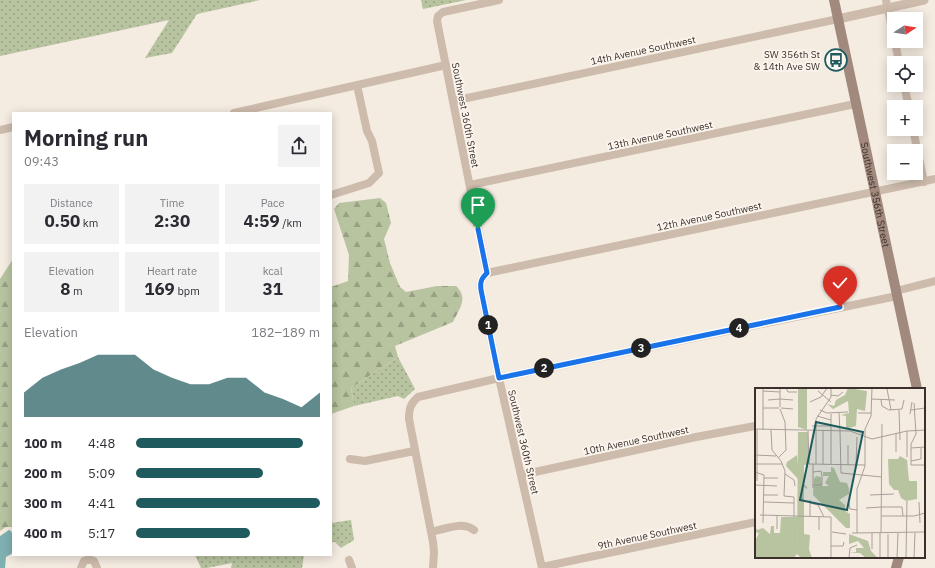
<!DOCTYPE html>
<meta charset="utf-8">
<style>
:root{--surface:#fff;--page:#f2f2f3;--text:#2b2b33;--muted:#7c7c81;--accent:#1f5a5e}
body{margin:0;font-family:"IBM Plex Sans",sans-serif;background:var(--page);color:var(--text);height:100vh;display:flex;flex-direction:column;font-size:15px;white-space:nowrap}
*{box-sizing:border-box;margin:0}
p{font-size:13px;color:var(--muted)}
.icon{flex:none;width:22px;height:22px;fill:none;stroke:currentColor;stroke-width:2;stroke-linecap:round;stroke-linejoin:round}
.map{position:relative;flex:1;overflow:hidden}
.panel{position:absolute;left:12px;top:112px;width:320px;height:444px;display:flex;flex-direction:column;background:var(--surface);border-radius:0px;box-shadow:0 2px 10px #0003}
.panel>*{flex:none}
.needle{width:26px;rotate:78deg}
.fabs{position:absolute;left:887px;top:12px;display:grid;gap:8px}
.fabs a{display:grid;place-items:center;width:36px;height:36px;border-radius:0px;background:var(--surface);box-shadow:0 2px 10px #0003;font-size:20px}
.pin{position:absolute;display:grid;place-items:center;width:34px;height:34px;color:#fff;margin:-41px -17px;border-radius:50% 50% 50% 0;rotate:-45deg;box-shadow:0 0 4px #0007}
.pin .icon{rotate:45deg}
.km{position:absolute;width:20px;height:20px;margin:-10px;border-radius:50%;background:#222;color:#fff;font-size:11px;line-height:20px;text-align:center}
.round{display:grid;place-items:center;flex:none;width:42px;height:42px;border-radius:0px;background:var(--page)}
.overview{display:flex;align-items:center;justify-content:space-between;height:68px;padding:0 12px}
h1{font-size:22px;font-weight:800;line-height:30px}
.stats{display:grid;grid-template-columns:repeat(3,1fr);gap:6px;height:68px;padding:4px 12px}
.stats div{display:grid;align-content:center;border-radius:0px;background:var(--page);text-align:center}
.stats b{font-size:17px;font-weight:800}
.stats small{font-size:11px;font-weight:400}
.stats p{font-size:11px}
.chart{height:112px;padding:8px 12px}
.chart p{display:flex;justify-content:space-between}
.chart svg{width:100%;height:72px;margin-top:4px;fill:var(--accent);opacity:.7}
ul{padding:0 12px;list-style:none;font-size:13px}
li{display:grid;grid-template-columns:64px 48px 1fr;align-items:center;height:30px}
li i{height:10px;border-radius:5px;background:var(--accent)}
.map>svg:first-child{display:block}
.grass{fill:url(#grass-dots)}
.forest{fill:url(#forest-firs)}
.water{fill:#7fb0b2}
.lines{fill:none;stroke-linecap:round;stroke-linejoin:round}
.minor{stroke:#cdbbac;stroke-width:8}
.tertiary{stroke:#cdbbac;stroke-width:9}
.secondary{stroke:#a18a7d;stroke-width:10}
.route-casing{stroke:#fff;stroke-width:8}
.route{stroke:#1a73e8;stroke-width:5}
.labels{text-anchor:middle;stroke-width:3.5;stroke-linejoin:round;paint-order:stroke}
.street-label{font-size:10px;fill:#3b302b;stroke:#fbf5ee}
.poi-label{font-size:10px;fill:#3b302b;stroke:#fbf5ee;text-anchor:end}
.inset-road{fill:none;stroke:#aaa098;stroke-width:1}
.view{fill:#1f5a5e;fill-opacity:0.15;stroke:#1f5a5e;stroke-width:2}
.inset-edge{fill:none;stroke:#3b302b;stroke-width:2}
</style>
<div class="map">
<svg width="935" height="568" viewBox="0 0 935 568">
<defs>
<pattern id="grass-dots" width="8" height="8" patternUnits="userSpaceOnUse"><rect width="8" height="8" fill="#b8c4a0"/><path d="M2 2h.1M6 6h.1" fill="none" stroke="#97a083" stroke-width="1.8" stroke-linecap="round"/></pattern>
<pattern id="forest-firs" width="22" height="20" patternUnits="userSpaceOnUse"><rect width="22" height="20" fill="#b8c4a0"/><path d="M5 1l3.5 6h-7zM16 11l3.5 6h-7z" fill="#97a083"/></pattern>
</defs>
<rect width="100%" height="100%" fill="#f4ebe1"/>
<!-- grass -->
<path class="grass" d="M0 0H260L197 14 172 53 145 58 169 20 0 56Z
M421 0H466L423 9Z
M398 357 415 389 404 399 398 396 354 406 351 388Z
M351 520 354 540 341 548 335 542H331V523Z
M195 555H304L302 568H231L232 563 207 568H201Z"/>
<!-- forest -->
<path class="forest" d="M380 198 386 203 391 223 384 239 390 263 400 287 406 292 437 286H456C469 298 459 309 453 322L395 346 398 357 351 388 354 406 331 414V287L348 281 349 255 334 209 339 203Z
M13 259V527H6L0 531V279Z"/>
<!-- water -->
<path class="water" d="M9 530 11 531 13 536V553L6 557 5 568H0V536Z"/>
<g class="lines">
<!-- minor -->
<path class="minor" d="M499 0 443 12 438 16 437 21 487 273C481 279 480 282 481 290L499 378 542 568
M886 0 894 38
M895 41 899 63
M904 85 909 107
M453 101 838 19
M234 113 446 65
M913 129 924 182
M0 130 13 127
M470 185 855 104
M331 195 369 183 379 173 372 141 367 131 357 85
M487 273 935 179
M896 291 935 281
M350 459 365 461 414 451
M521 475 696 437 755 426
M431 532C445 529 462 521 474 530
M349 560 352 568
M542 567 756 522
M81 568 84 561 89 559 94 561 97 568
M433 568 434 552 433 542 409 419C409 409 410 404 418 397L499 378 897 296"/>
<!-- tertiary -->
<path class="tertiary" d="M838 19 924 0"/>
<!-- secondary -->
<g class="secondary">
<path id="s1" d="M834 0 917 389"/>
<path d="M896 568 899 557"/>
</g>
</g>
<g class="lines">
<!-- route casing -->
<g class="route-casing">
<path id="route" d="M478 229 487 273C481 279 480 282 481 290L499 378 840 307"/>
</g>
<!-- route -->
<use href="#route" class="route"/>
</g>
<!-- icons -->
<defs>
<g id="bus-ring" transform="scale(1.15)"><circle r="9.5" fill="#fbf5ee" stroke="#1f5a5e" stroke-width="1.5"/><path d="M-5-6H5V4H4V6H2V4H-2V6H-4V4H-5ZM-3.5-4V0h7V-4ZM-3.5 1.2v1.5H-2V1.2ZM2 1.2v1.5H3.5V1.2Z" fill="#1f5a5e"/></g>
</defs>
<g fill-rule="evenodd">
<use href="#bus-ring" x="836" y="60"/>
</g>
<g class="labels">
<!-- street labels -->
<g class="street-label">
<text transform="translate(643 50) rotate(-12)" y="4">14th Avenue Southwest</text>
<text transform="translate(466 115) rotate(79)" y="4">Southwest 360th Street</text>
<text transform="translate(660 135) rotate(-12)" y="4">13th Avenue Southwest</text>
<text dy="4" stroke="none"><textPath href="#s1" startOffset="199">Southwest 356th Street</textPath></text>
<text transform="translate(709 216) rotate(-12)" y="4">12th Avenue Southwest</text>
<text transform="translate(636 440) rotate(-12)" y="4">10th Avenue Southwest</text>
<text transform="translate(524 442) rotate(77)" y="4">Southwest 360th Street</text>
<text transform="translate(647 535) rotate(-12)" y="4">9th Avenue Southwest</text>
</g>
<!-- poi labels -->
<g class="poi-label">
<text x="820" y="58">SW 356th St<tspan x="820" dy="12">&amp; 14th Ave SW</tspan></text>
</g>
</g>
<!-- overview -->
<g transform="translate(755 388)">
<rect width="170" height="170" fill="#f4ebe1"/>
<path d="M43 0H52V42L43 39ZM43 44H53V77H49V96L52 99V101L49 99V146L55 147 54 161 57 170H46L42 166Z" fill="#b8c4a0"/>
<path d="M93 0 112 3 110 23 102 21 101 38 91 41V28L86 27 94 25 93 13 78 21 72 16 79 18 81 12 90 7ZM42 67 43 77V91L31 78 32 74ZM145 68 152 72 154 93H162V111L151 113 146 110 143 102H139L134 96 133 71H143ZM76 79 79 80 85 94 92 95 94 101V106L84 112 90 117V123L95 126V140H91L58 107 59 91 61 88 66 89 67 98H74L70 95 74 88H68V84H76ZM26 129H43L42 166 39 170H0V153L4 145 0 144V138L2 142 8 140 15 146 16 138H19V145H25ZM94 146 113 153 116 163 123 170H111L105 165H94L101 164V160H109L103 153 94 156Z" fill="#b8c4a0"/>
<path class="inset-road" d="M31 0 33 4H42M132 1 136 22M8 3 25 4M63 3 76 14M76 7 83 8 88 4M25 11 38 12M116 11 140 12M13 12 25 11M126 12 127 18 134 22 147 21 149 12M55 14 66 9 72 0M25 19V0M8 20H24M26 20 38 21M65 22 72 25 93 24M144 22 145 52M156 22 170 20M84 25 85 43M103 25H116M155 26 157 14M62 28 76 32M57 38H76M0 41 95 43 117 51 152 43 170 42M8 42V0M16 42 17 62 26 73 30 83 29 108 39 109V129M53 43 54 76 110 77M85 43 86 85 127 89M156 60 170 59M141 64V45M0 67 21 68M152 69V43M23 70 31 62 30 34 25 21M156 73 166 71V60M0 76H27M58 76V100M61 76V31L76 9V0M68 76V43M76 76V26M93 77V57M101 77 102 49M156 77V56L161 46 159 15M156 77H170M0 84 9 87 8 135M58 84 66 83 67 88V97H58M30 86 39 92 40 98M9 90H23M2 93V41M0 97 22 98M9 107H23M115 107 139 106M55 112V129M9 114 39 115M164 114 165 135M55 115 63 117 69 129M94 115 95 121 102 122M126 119H147L148 128M111 120 126 119M5 127 76 129V170M127 128H159L170 125M64 129V142M22 141V128M77 144 91 146M97 145 169 144M102 145V101L110 78V41L116 28 117 0M125 145V169M126 145 127 36M133 146V170M76 158H88L89 154M117 161V145M94 170 95 160 102 157M142 170 143 145M151 170 152 113M159 170 160 145"/>
<path class="view" d="M61 34 108 44 92 122 45 112Z"/>
<rect width="170" height="170" class="inset-edge"/>
</g>
</svg>
<div class="fabs">
<a><svg class="needle" viewBox="-14 -14 28 28"><path d="M0-13l5 13h-10z" fill="#e53935"/><path d="M0 13l5-13h-10z" fill="#7c7c81"/></svg></a>
<a><svg class="icon" aria-label="locate" viewBox="0 0 24 24"><circle cx="12" cy="12" r="6"/><path d="M12 2v4M12 18v4M2 12h4M18 12h4"/></svg></a>
<a>+</a>
<a>−</a>
</div>
<div class="pin" style="left:478px;top:229px;background:#1e9e55"><svg class="icon" aria-label="arrive" viewBox="0 0 24 24"><path d="M6 21V4h12l-3 4 3 4H6"/></svg></div>
<div class="pin" style="left:840px;top:307px;background:#d93025"><svg class="icon" aria-label="check" viewBox="0 0 24 24"><path d="M5 12l5 5 9-10"/></svg></div>
<b class="km" style="left:488px;top:325px">1</b>
<b class="km" style="left:544px;top:368px">2</b>
<b class="km" style="left:641px;top:348px">3</b>
<b class="km" style="left:739px;top:328px">4</b>
<section class="panel">
<div class="overview"><div><h1>Morning run</h1><p>09:43</p></div><a class="round"><svg class="icon" aria-label="share" viewBox="0 0 24 24"><path d="M12 15V3M7 8l5-5 5 5M5 13v7h14v-7"/></svg></a></div>
<div class="stats">
<div><p>Distance</p><b>0.50<small> km</small></b></div>
<div><p>Time</p><b>2:30</b></div>
<div><p>Pace</p><b>4:59<small> /km</small></b></div>
</div>
<div class="stats">
<div><p>Elevation</p><b>8<small> m</small></b></div>
<div><p>Heart rate</p><b>169<small> bpm</small></b></div>
<div><p>kcal</p><b>31</b></div>
</div>
<div class="chart"><p><span>Elevation</span>182–189 m</p>
<svg viewBox="0 0 160 44" preserveAspectRatio="none"><path d="M0 44V29L10 20L20 15L30 11L40 6L50 6L60 6L70 15L80 20L90 24L100 24L110 20L120 20L130 29L140 33L150 38L160 29V44z"/></svg>
</div>
<ul>
<li><b>100 m</b>4:48<i style="width:91%"></i></li>
<li><b>200 m</b>5:09<i style="width:69%"></i></li>
<li><b>300 m</b>4:41<i style="width:100%"></i></li>
<li><b>400 m</b>5:17<i style="width:62%"></i></li>
</ul>
</section>
</div>
